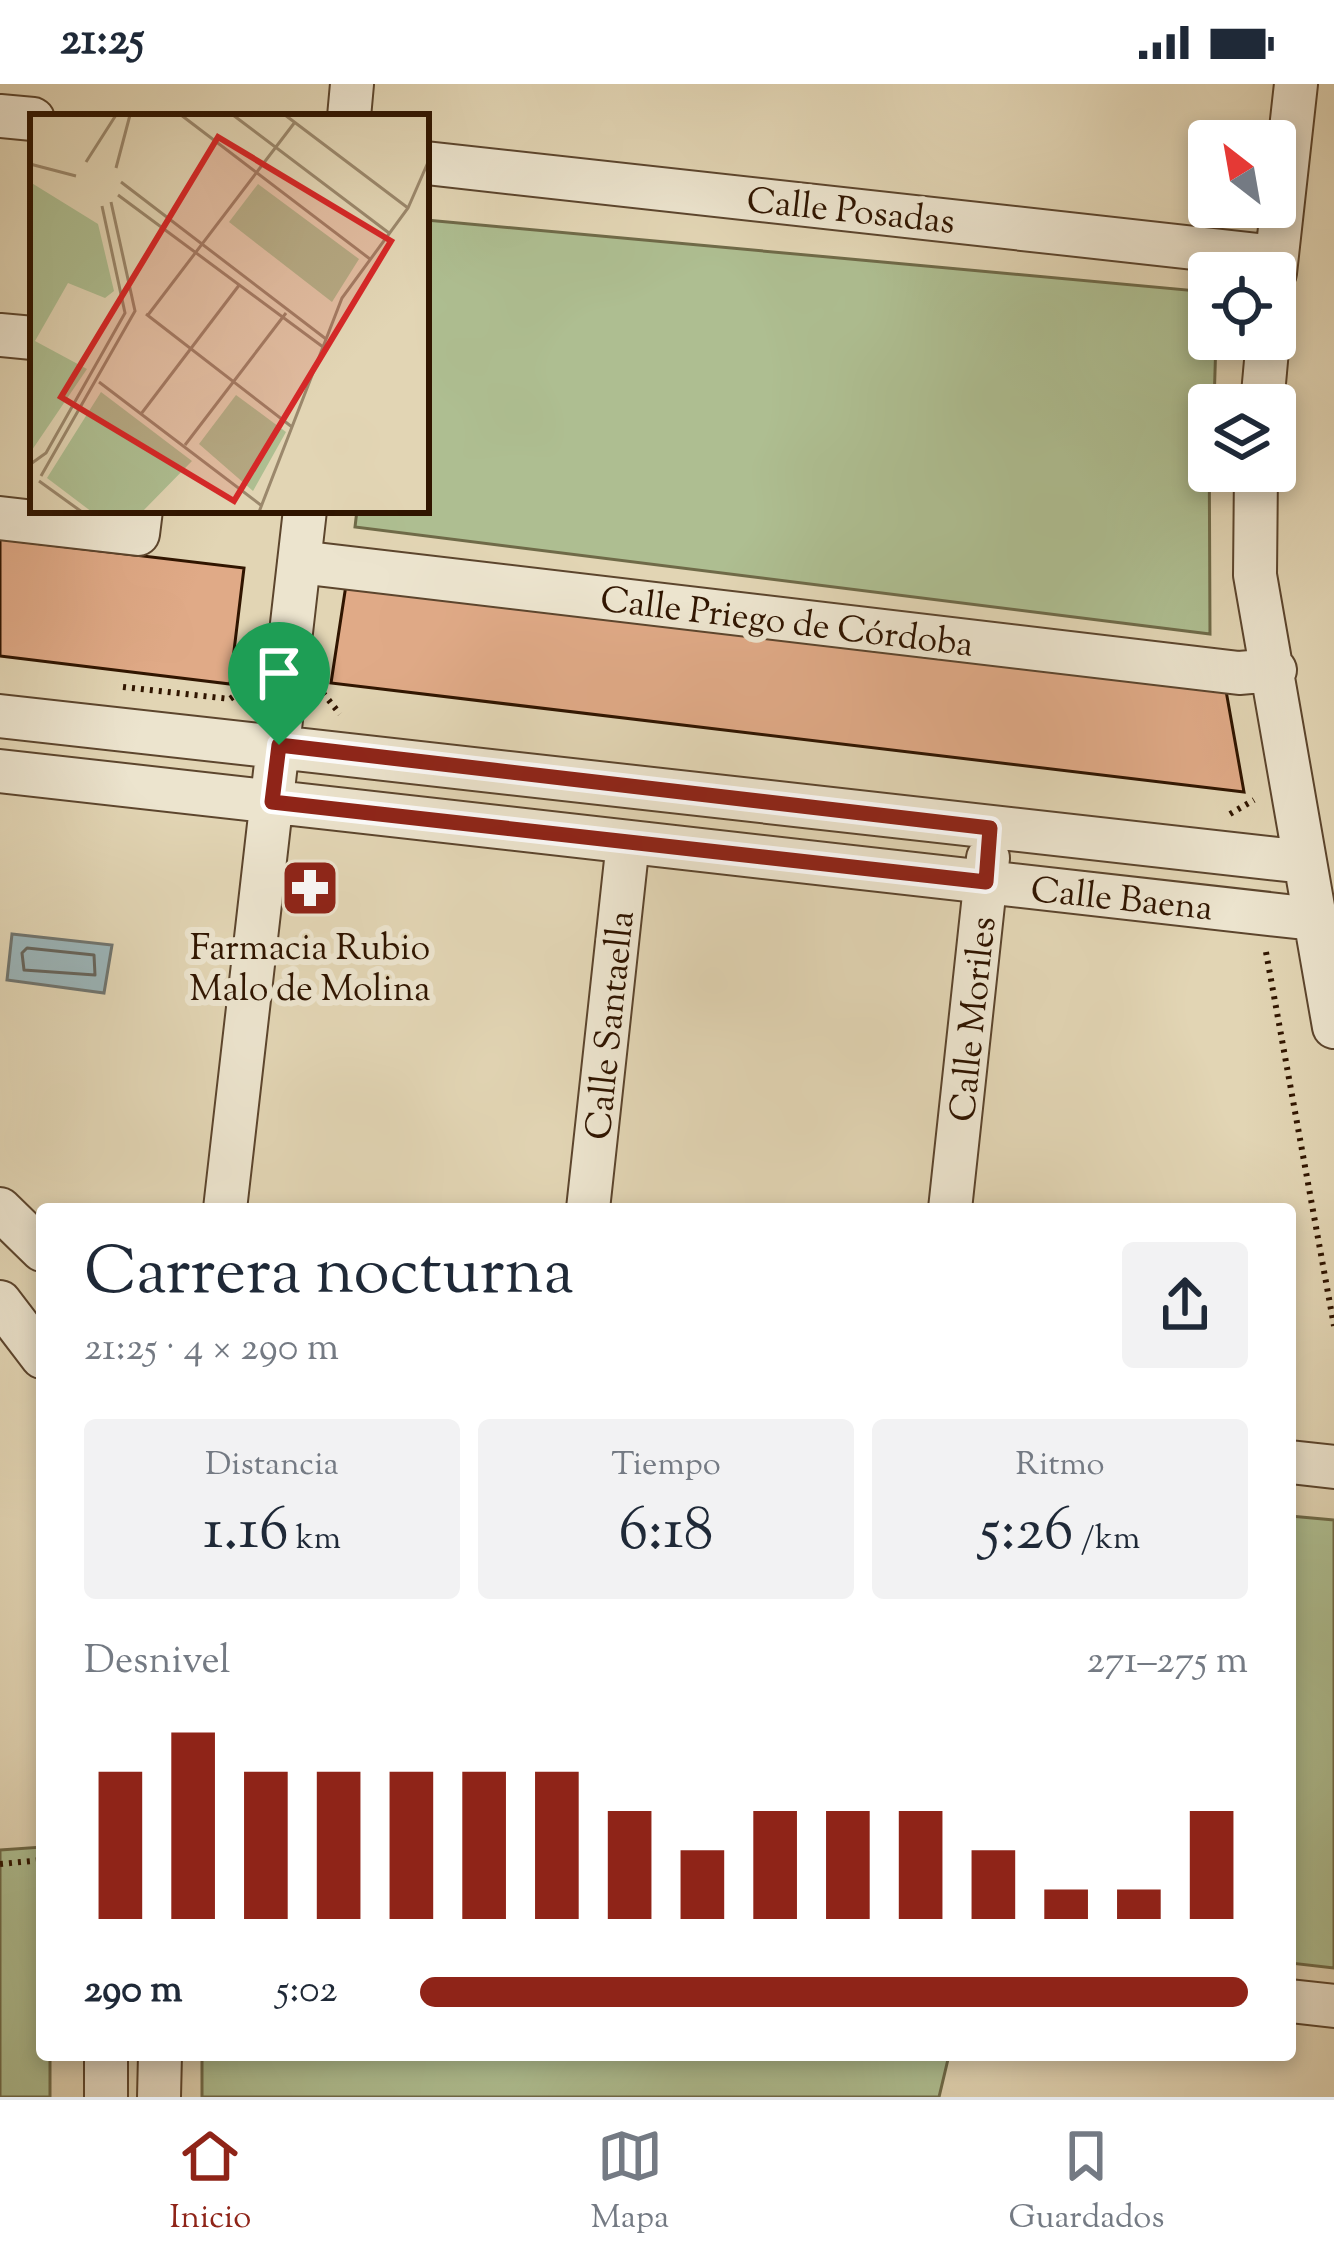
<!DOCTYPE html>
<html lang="es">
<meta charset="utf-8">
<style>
:root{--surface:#fff;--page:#f2f2f3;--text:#1f2937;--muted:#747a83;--line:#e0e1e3;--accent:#8f2418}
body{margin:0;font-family:"Sorts Mill Goudy",serif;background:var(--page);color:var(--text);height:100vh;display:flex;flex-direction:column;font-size:45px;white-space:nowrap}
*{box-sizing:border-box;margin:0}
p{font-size:39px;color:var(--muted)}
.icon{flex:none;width:66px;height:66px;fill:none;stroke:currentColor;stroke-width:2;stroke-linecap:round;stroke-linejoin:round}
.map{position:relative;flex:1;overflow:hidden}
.details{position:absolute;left:36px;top:1119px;width:1260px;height:858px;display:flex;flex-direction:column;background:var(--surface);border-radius:12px;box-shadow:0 6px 18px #0003}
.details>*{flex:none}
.needle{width:78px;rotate:329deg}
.tools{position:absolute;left:1188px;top:36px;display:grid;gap:24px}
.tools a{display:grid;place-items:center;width:108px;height:108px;border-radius:12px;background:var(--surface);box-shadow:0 6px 18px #0003;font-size:60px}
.pin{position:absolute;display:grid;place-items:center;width:102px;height:102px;color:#fff;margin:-123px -51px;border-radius:50% 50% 50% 0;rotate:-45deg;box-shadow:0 0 12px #0007}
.pin .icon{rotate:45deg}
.round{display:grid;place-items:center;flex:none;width:126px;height:126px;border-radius:12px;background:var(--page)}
.head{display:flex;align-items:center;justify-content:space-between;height:204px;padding:0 48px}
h1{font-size:66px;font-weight:600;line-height:90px}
.figures{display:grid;grid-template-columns:repeat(3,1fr);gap:18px;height:204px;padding:12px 48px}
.figures div{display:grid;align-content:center;border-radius:12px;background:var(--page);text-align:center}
.figures b{font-size:60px;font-weight:600}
.figures small{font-size:33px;font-weight:400}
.figures p{font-size:33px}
.chart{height:336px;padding:24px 48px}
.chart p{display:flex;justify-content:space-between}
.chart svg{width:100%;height:216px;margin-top:12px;stroke:var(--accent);stroke-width:6}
ul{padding:0 48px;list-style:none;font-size:39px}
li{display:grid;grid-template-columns:192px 144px 1fr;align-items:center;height:90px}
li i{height:30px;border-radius:15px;background:var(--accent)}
.status{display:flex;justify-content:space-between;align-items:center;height:84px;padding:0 60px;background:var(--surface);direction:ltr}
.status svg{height:33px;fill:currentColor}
.tabs{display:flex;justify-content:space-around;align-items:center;height:168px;border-top:3px solid var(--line);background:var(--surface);font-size:33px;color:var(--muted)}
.tabs a{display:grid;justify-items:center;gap:6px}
.tabs .selected{color:var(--accent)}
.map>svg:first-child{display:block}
.green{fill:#aebe91;stroke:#6f6a48;stroke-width:3}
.water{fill:#9bb5b9;stroke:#70756f;stroke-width:3}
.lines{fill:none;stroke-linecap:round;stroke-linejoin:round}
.shore{stroke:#66655c;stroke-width:3}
.building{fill:#e0aa87;stroke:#301500;stroke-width:3}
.minor-casing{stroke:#5c452d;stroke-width:46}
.path{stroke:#301500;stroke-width:6;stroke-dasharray:3 6;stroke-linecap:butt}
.minor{stroke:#ece4ce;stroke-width:42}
.route-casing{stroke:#fff;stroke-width:24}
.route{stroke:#8f2418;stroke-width:15}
.labels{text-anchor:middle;stroke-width:12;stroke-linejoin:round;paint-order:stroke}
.street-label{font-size:36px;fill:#301500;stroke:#ece4ce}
.poi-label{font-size:36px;fill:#301500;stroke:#ece4ce}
.inset-road{fill:none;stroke:#9b886c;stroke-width:3}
.view{fill:#d62828;fill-opacity:0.15;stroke:#d62828;stroke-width:6}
.inset-edge{fill:none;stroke:#301500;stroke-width:6}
</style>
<div class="status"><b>21:25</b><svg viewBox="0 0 49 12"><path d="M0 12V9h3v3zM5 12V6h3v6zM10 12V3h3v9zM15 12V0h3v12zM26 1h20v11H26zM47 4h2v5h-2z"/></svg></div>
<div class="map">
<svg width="1334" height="2013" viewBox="0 0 1334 2013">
<rect width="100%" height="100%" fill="#e2d5b4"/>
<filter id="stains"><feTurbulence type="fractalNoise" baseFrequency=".00167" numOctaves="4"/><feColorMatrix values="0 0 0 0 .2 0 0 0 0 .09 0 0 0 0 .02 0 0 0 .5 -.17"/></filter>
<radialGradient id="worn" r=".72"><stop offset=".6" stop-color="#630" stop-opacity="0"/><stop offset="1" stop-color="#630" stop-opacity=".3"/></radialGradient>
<!-- green -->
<path class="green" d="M426 136 1209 208V255H1216L1214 321H1209L1210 550 355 443 357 426H426Z
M1290 1432 1334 1436V1884L1290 1879Z
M42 1763V1971H50V2013H0V1766Z
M202 1971H949L939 2013H202Z"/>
<!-- water -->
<path class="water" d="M12 850 112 861 104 909 7 896Z"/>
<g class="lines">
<!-- shore -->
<path class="shore" d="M27 864 94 871 95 891 24 886 22 869Z"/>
</g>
<!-- building -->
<path class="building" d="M0 455 244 484 230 600 0 572Z
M346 501 1225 601 1244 708 331 599Z"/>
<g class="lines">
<!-- minor casing -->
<g class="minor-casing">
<path id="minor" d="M0 32 33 35
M349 33 352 0
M426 79 1276 173
M1275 189 1296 0
M0 251 33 254
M1262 321 1268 255
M1256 387 1255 491 1334 943
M0 434 138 450 141 426
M299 478 1239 589 1275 586
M0 632 1305 778
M0 687 1314 835
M0 1125 42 1166
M225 1125 305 426
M588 1125 628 758
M950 1125 988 774
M0 1218 42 1273
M1290 1378 1334 1383
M1290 1917 1334 1922
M106 2013V1971
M159 2013 160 1971"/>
</g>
<!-- path -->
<path class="path" d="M123 603 230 615 244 605
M323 609 340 630
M1230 730 1254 716
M1266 868 1334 1242
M0 1780 42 1776"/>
<!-- minor -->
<use href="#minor" class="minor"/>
</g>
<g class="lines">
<!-- route casing -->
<g class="route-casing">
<path id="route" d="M279 661 990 744 986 798 272 718Z"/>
</g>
<!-- route -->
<use href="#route" class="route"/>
</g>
<!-- icons -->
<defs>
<g id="pharmacy-square" transform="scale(3)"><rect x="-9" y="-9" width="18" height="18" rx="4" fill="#8f2418" stroke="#ece4ce"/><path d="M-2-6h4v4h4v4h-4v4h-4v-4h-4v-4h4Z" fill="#fff"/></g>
</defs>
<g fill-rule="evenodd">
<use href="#pharmacy-square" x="310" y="804"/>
</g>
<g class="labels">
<!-- street labels -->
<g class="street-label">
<text transform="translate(851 125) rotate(6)" y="13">Calle Posadas</text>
<text transform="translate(787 536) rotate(7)" y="13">Calle Priego de Córdoba</text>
<text transform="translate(1122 813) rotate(6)" y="13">Calle Baena</text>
<text transform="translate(971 935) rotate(-84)" y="13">Calle Moriles</text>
<text transform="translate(608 941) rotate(-84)" y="13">Calle Santaella</text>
</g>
<!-- poi labels -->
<g class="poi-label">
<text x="310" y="875">Farmacia Rubio<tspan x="310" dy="41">Malo de Molina</tspan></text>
</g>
</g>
<!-- overview -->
<g transform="translate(30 30)">
<rect width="399" height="399" fill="#e2d5b4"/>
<path d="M0 68 68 110 84 177 75 184 38 169 5 227 57 255 0 339ZM228 70 329 145 302 188 199 108ZM71 278 162 347 112 398H62L17 364ZM206 281 256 318 223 377 169 330Z" fill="#aebe91"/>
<path class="inset-road" d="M151 1 340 145M203 1 359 119M255 1 378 94M56 48 86 1M0 50 46 62M86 54 100 1M91 68 296 225M88 81 293 233M116 200 262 313M118 201 265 8M69 268 232 392M111 300 210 170M155 331 256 199M2 349 16 339 95 199 72 92M11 362 105 197 81 88M9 367 52 398M229 398 312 184 378 94 399 46"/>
<path class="view" d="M188 23 361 127 204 387 31 283Z"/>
<rect width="399" height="399" class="inset-edge"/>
</g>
<rect width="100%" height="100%" filter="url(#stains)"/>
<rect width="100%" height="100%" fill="url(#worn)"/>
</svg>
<div class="tools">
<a><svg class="needle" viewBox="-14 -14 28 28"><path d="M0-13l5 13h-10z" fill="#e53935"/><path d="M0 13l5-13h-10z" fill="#747a83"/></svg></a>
<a><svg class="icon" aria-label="locate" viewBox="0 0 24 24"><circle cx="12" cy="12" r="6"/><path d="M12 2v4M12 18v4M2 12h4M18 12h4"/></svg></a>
<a><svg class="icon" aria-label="layers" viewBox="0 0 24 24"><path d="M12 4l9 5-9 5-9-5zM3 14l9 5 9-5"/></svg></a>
</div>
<div class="pin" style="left:279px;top:661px;background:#1e9e55"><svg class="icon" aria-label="arrive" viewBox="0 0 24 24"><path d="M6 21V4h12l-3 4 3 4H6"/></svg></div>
<section class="details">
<div class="head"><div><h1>Carrera nocturna</h1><p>21:25 · 4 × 290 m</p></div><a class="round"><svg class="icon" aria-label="share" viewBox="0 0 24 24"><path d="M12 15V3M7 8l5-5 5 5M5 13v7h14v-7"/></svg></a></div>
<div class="figures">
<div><p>Distancia</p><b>1.16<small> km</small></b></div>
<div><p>Tiempo</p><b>6:18</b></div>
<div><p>Ritmo</p><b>5:26<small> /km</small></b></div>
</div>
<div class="chart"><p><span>Desnivel</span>271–275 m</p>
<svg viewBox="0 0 160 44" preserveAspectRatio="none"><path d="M5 44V14M15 44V6M25 44V14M35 44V14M45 44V14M55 44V14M65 44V14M75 44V22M85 44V30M95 44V22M105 44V22M115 44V22M125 44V30M135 44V38M145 44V38M155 44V22"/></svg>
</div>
<ul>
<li><b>290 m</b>5:02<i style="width:100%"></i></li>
</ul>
</section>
</div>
<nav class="tabs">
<a class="selected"><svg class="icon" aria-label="home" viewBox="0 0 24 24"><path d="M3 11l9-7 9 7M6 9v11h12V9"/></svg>Inicio</a>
<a><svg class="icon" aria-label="map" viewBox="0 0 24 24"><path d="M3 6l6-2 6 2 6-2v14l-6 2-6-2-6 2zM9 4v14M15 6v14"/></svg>Mapa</a>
<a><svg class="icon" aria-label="saved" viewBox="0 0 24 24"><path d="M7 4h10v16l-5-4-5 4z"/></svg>Guardados</a>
</nav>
